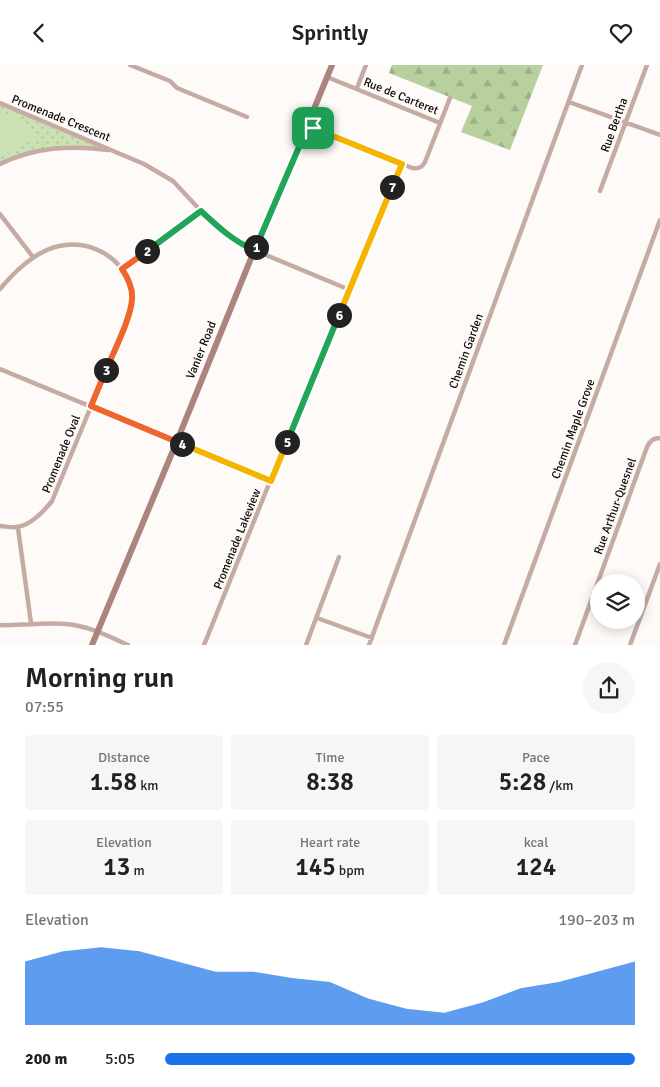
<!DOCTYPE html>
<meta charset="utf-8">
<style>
:root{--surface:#fff;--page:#f6f6f6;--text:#222;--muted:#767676;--accent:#1a73e8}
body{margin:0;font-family:Signika,sans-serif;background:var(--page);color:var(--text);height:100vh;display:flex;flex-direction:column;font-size:19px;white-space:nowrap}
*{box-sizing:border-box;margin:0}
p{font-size:16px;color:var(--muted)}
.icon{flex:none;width:28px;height:28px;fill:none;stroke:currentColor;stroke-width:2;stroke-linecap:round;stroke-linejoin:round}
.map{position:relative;height:580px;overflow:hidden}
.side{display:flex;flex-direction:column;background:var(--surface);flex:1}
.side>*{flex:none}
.controls{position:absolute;left:590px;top:509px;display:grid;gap:10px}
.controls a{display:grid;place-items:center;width:55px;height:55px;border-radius:50%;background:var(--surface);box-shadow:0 2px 12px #0003;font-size:25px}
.pin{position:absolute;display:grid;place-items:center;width:42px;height:42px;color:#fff;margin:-21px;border-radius:10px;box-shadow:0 2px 8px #0006}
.km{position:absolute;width:25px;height:25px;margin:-12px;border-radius:50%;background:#222;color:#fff;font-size:14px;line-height:25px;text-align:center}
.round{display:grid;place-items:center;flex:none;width:52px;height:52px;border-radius:26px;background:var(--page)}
.head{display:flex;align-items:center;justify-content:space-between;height:85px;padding:0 25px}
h1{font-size:28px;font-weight:600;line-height:38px}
.metrics{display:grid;grid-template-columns:repeat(3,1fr);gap:8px;height:85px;padding:5px 25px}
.metrics div{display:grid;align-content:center;border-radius:5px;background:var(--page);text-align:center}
.metrics b{font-size:25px;font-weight:600}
.metrics small{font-size:14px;font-weight:400}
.metrics p{font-size:14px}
.chart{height:140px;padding:10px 25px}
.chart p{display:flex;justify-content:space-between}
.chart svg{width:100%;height:90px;margin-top:5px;fill:var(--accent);opacity:.7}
ul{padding:0 25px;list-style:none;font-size:16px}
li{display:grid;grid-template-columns:80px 60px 1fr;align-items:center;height:38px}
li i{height:12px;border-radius:6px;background:var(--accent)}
header{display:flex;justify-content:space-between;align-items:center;height:65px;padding:0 25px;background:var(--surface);font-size:22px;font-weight:600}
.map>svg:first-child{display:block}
.forest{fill:url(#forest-firs)}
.park{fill:url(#park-dots)}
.pitch{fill:#cbe1b3}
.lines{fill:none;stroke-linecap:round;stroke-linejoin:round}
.street{stroke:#c6aba5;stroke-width:4.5}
.secondary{stroke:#ab857c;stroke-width:6}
.split-1-casing{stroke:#fff;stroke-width:10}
.split-2-casing{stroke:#fff;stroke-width:10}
.split-3-casing{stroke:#fff;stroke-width:10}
.split-4-casing{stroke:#fff;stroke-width:10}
.split-5-casing{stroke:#fff;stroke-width:10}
.split-6-casing{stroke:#fff;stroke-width:10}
.split-7-casing{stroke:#fff;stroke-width:10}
.split-8-casing{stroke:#fff;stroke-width:10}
.split-1{stroke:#22a559;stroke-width:6}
.split-2{stroke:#22a559;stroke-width:6}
.split-3{stroke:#f0652b;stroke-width:6}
.split-4{stroke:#f0652b;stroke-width:6}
.split-5{stroke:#f5b400;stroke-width:6}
.split-6{stroke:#22a559;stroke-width:6}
.split-7{stroke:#f5b400;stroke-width:6}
.split-8{stroke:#f5b400;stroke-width:6}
.labels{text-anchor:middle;stroke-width:5;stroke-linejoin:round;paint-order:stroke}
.street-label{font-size:12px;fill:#0e0b08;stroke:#fefaf7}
</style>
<header><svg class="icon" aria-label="back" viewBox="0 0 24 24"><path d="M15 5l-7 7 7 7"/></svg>Sprintly<svg class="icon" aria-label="heart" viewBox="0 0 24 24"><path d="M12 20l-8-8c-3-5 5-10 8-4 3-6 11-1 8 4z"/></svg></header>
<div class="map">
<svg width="660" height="580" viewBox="0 0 660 580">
<defs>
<pattern id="forest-firs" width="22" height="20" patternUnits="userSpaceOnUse" patternTransform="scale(1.25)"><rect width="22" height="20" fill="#b8d09e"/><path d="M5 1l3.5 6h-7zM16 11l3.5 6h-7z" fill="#9db187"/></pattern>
<pattern id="park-dots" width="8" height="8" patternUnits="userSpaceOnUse" patternTransform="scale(1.25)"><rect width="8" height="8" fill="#cbe1b3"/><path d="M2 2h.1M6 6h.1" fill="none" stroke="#adc098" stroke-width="1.8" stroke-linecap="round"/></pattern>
</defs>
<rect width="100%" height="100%" fill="#fefaf7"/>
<!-- forest -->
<path class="forest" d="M392 0H543L510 85 461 67 472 41 389 8Z"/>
<!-- park -->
<path class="park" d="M0 38 115 86 96 84 40 85 0 99Z"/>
<!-- pitch -->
<path class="pitch" d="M0 48C17 51 28 59 36 74L16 81 17 85 3 90 0 89Z"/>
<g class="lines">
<!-- street -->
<path class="street" d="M130 0 170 16 177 23 247 52
M327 12 440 58
M357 23 366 0
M569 37 660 70
M0 38 144 99 173 116 201 146 222 165 235 176 254 185 350 225
M307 61 412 103C418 104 422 103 425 97L450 33
M0 99C35 82 70 80 108 85
M600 126 647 0
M0 149 33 192
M122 204 201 146
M0 224C15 206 36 186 59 181 91 173 130 196 132 231 133 239 129 247 127 254L52 436C44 446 30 461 16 462 11 463 5 461 0 461
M0 304 271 416
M18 463 31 558
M317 553 372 573
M0 560C22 561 44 557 66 559 89 561 108 571 128 580
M204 580 302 337 402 99
M306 580 339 492
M369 580 582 0
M504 580 660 155
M575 580 647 382C650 376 653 373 660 373
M630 580 660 499"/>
<!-- secondary -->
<path class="secondary" d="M92 580 177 376 256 181 307 61 332 0"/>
</g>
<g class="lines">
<!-- split-1 casing -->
<g class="split-1-casing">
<path id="split-1" d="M256 182 308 61 313 63"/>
</g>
<!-- split-2 casing -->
<g class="split-2-casing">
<path id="split-2" d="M147 186 201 146C217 161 233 176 254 185L256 182"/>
</g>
<!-- split-3 casing -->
<g class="split-3-casing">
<path id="split-3" d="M106 305C114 286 131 253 132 234 133 223 128 213 122 204L147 186"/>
</g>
<!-- split-4 casing -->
<g class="split-4-casing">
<path id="split-4" d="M106 305 91 341 182 379"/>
</g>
<!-- split-5 casing -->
<g class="split-5-casing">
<path id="split-5" d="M182 379 271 416 287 377"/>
</g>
<!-- split-6 casing -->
<g class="split-6-casing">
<path id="split-6" d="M287 377 339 250"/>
</g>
<!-- split-7 casing -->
<g class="split-7-casing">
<path id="split-7" d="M339 250 392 122"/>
</g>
<!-- split-8 casing -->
<g class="split-8-casing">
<path id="split-8" d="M313 63 402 99 392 122"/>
</g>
<!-- split-1 -->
<use href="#split-1" class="split-1"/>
<!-- split-2 -->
<use href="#split-2" class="split-2"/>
<!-- split-3 -->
<use href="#split-3" class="split-3"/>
<!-- split-4 -->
<use href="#split-4" class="split-4"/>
<!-- split-5 -->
<use href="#split-5" class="split-5"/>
<!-- split-6 -->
<use href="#split-6" class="split-6"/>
<!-- split-7 -->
<use href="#split-7" class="split-7"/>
<!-- split-8 -->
<use href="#split-8" class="split-8"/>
</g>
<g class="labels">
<!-- street labels -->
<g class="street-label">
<text transform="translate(401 31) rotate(22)" y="4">Rue de Carteret</text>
<text transform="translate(61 53) rotate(22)" y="4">Promenade Crescent</text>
<text transform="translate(614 60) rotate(-70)" y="4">Rue Bertha</text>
<text transform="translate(201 285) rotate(-68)" y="4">Vanier Road</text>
<text transform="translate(466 286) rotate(-70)" y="4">Chemin Garden</text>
<text transform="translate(573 364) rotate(-70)" y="4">Chemin Maple Grove</text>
<text transform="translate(61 389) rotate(-68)" y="4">Promenade Oval</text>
<text transform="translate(615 441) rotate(-70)" y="4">Rue Arthur-Quesnel</text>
<text transform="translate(237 474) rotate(-68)" y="4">Promenade Lakeview</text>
</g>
</g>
</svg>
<div class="controls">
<a><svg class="icon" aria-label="layers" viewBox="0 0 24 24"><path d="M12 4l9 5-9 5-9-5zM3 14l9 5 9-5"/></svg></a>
</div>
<div class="pin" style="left:313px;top:63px;background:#1e9e55"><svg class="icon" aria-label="arrive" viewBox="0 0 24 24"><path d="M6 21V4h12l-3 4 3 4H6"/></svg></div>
<b class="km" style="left:256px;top:182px">1</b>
<b class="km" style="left:147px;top:186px">2</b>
<b class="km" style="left:106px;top:305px">3</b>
<b class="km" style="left:182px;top:379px">4</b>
<b class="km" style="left:287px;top:377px">5</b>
<b class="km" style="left:339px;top:250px">6</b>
<b class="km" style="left:392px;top:122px">7</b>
</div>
<section class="side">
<div class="head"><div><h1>Morning run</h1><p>07:55</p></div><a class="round"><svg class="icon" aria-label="share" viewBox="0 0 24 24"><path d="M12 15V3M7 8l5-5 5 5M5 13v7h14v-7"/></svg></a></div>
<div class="metrics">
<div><p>Distance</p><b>1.58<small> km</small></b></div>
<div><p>Time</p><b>8:38</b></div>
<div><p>Pace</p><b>5:28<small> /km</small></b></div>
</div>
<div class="metrics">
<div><p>Elevation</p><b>13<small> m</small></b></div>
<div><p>Heart rate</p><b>145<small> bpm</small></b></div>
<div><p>kcal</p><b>124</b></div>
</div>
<div class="chart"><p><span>Elevation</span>190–203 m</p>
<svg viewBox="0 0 160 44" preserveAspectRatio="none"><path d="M0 44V13L10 8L20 6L30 8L40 13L50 18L60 18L70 21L80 23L90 31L100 36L110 38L120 33L130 26L140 23L150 18L160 13V44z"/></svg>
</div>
<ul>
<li><b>200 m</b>5:05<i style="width:100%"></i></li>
</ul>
</section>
